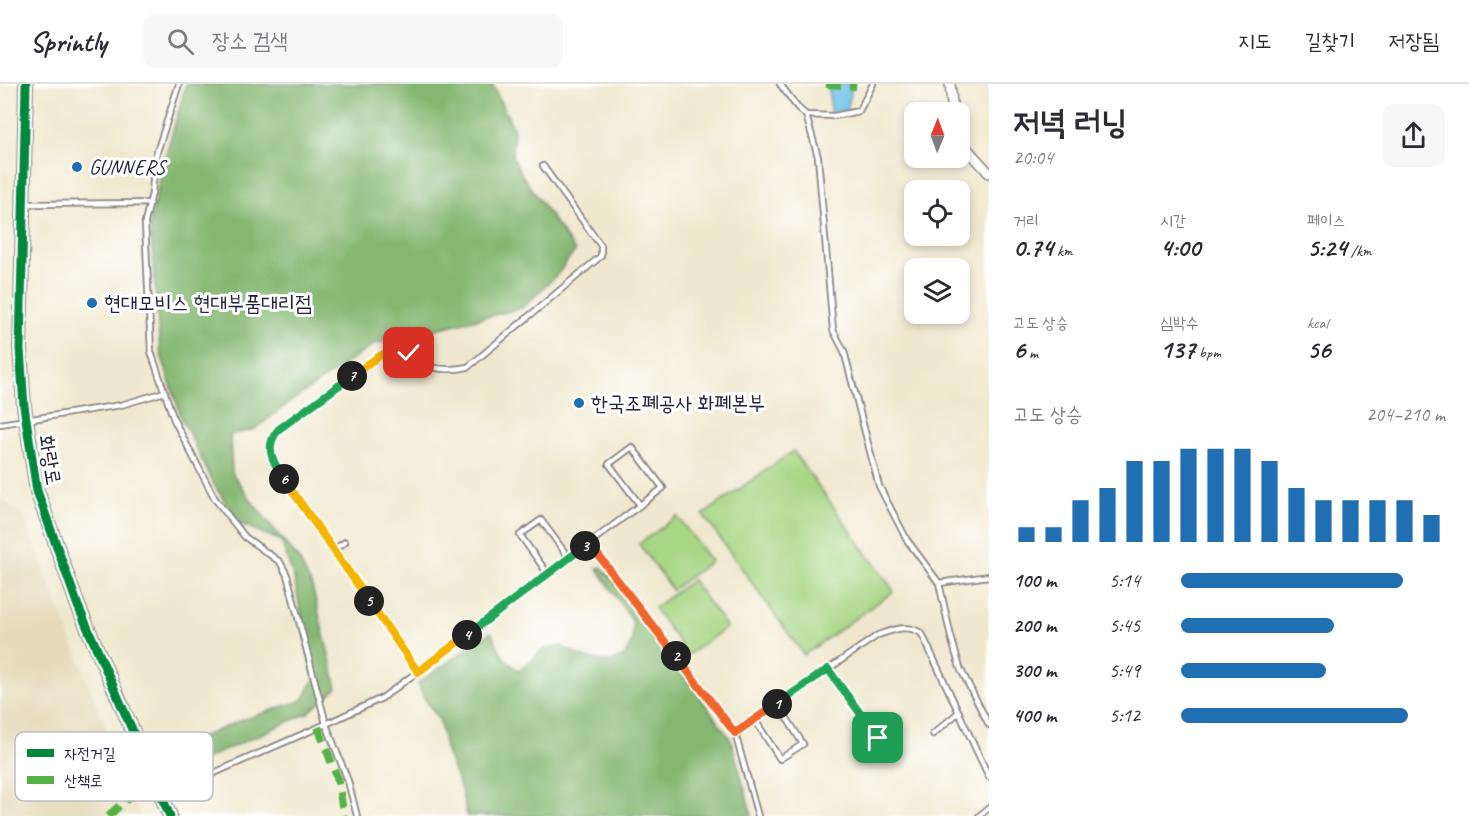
<!DOCTYPE html>
<html lang="ko">
<meta charset="utf-8">
<style>
:root{--surface:#fff;--page:#f7f7f7;--text:#2b2b33;--muted:#7c7c81;--line:#e1e1e2;--accent:#1f6fb2}
body{margin:0;font-family:Caveat,"Poor Story",sans-serif;background:var(--page);color:var(--text);height:100vh;display:flex;flex-direction:column;font-size:22px;white-space:nowrap}
*{box-sizing:border-box;margin:0}
p{font-size:20px;color:var(--muted)}
.icon{flex:none;width:33px;height:33px;fill:none;stroke:currentColor;stroke-width:2;stroke-linecap:round;stroke-linejoin:round}
.map{position:relative;flex:1;overflow:hidden}
.panel{display:flex;flex-direction:column;background:var(--surface);width:480px}
.panel>*{flex:none}
.needle{width:39px;rotate:1deg}
.buttons{position:absolute;left:904px;top:18px;display:grid;gap:12px}
.buttons a{display:grid;place-items:center;width:66px;height:66px;border-radius:12px;background:var(--surface);box-shadow:0 3px 9px #0003;font-size:30px}
.pin{position:absolute;display:grid;place-items:center;width:51px;height:51px;color:#fff;margin:-26px;border-radius:12px;box-shadow:0 3px 9px #0006}
.km{position:absolute;width:30px;height:30px;margin:-15px;border-radius:50%;background:#222;color:#fff;font-size:16px;line-height:30px;text-align:center}
.round{display:grid;place-items:center;flex:none;width:63px;height:63px;border-radius:12px;background:var(--page)}
.head{display:flex;align-items:center;justify-content:space-between;height:102px;padding:0 24px}
h1{font-size:33px;font-weight:700;line-height:45px}
.figures{display:grid;grid-template-columns:repeat(3,1fr);gap:9px;height:102px;padding:6px 24px}
.figures div{display:grid;align-content:center}
.figures b{font-size:26px;font-weight:700}
.figures small{font-size:16px;font-weight:400}
.figures p{font-size:16px}
.chart{height:168px;padding:12px 24px}
.chart p{display:flex;justify-content:space-between}
.chart svg{width:100%;height:108px;margin-top:6px;stroke:var(--accent);stroke-width:6}
ul{padding:0 24px;list-style:none;font-size:20px}
li{display:grid;grid-template-columns:96px 72px 1fr;align-items:center;height:45px}
li i{height:15px;border-radius:8px;background:var(--accent)}
header{display:flex;align-items:center;gap:36px;box-sizing:border-box;height:84px;padding:0 30px;background:var(--surface);border-bottom:2px solid var(--line)}
header strong{font-size:28px}
nav{display:flex;gap:33px;margin-inline-start:auto;font-size:21px}
.search{width:420px;height:54px;background:var(--page);display:flex;align-items:center;gap:15px;box-sizing:border-box;padding:0 21px;border-radius:12px;color:var(--muted);font-size:22px}
main{display:flex;flex:1;min-height:0}
.map>svg:first-child{display:block}
.built{fill:#e6daba}
.green{fill:#a7d684;stroke:#647c60;stroke-width:1.5}
.forest{fill:#85b772;stroke:#546c56;stroke-width:1.5}
.water{fill:#6bc2e8;stroke:#467292;stroke-width:1.5}
.lines{fill:none;stroke-linecap:round;stroke-linejoin:round}
.lane-casing{stroke:#898584;stroke-width:8}
.street-casing{stroke:#898584;stroke-width:12}
.secondary-casing{stroke:#898584;stroke-width:16}
.lane{stroke:#fff;stroke-width:4.5}
.street{stroke:#fff;stroke-width:9}
.secondary{stroke:#fff;stroke-width:14}
.quiet{stroke:#55b146;stroke-width:8;stroke-dasharray:15 8;stroke-linecap:butt}
.cycleway-casing{stroke:#fff;stroke-width:13}
.cycleway{stroke:#00873e;stroke-width:9}
.split-1-casing{stroke:#fff;stroke-width:12}
.split-2-casing{stroke:#fff;stroke-width:12}
.split-3-casing{stroke:#fff;stroke-width:12}
.split-4-casing{stroke:#fff;stroke-width:12}
.split-5-casing{stroke:#fff;stroke-width:12}
.split-6-casing{stroke:#fff;stroke-width:12}
.split-7-casing{stroke:#fff;stroke-width:12}
.split-8-casing{stroke:#fff;stroke-width:12}
.split-1{stroke:#22a559;stroke-width:8}
.split-2{stroke:#f0652b;stroke-width:8}
.split-3{stroke:#f0652b;stroke-width:8}
.split-4{stroke:#22a559;stroke-width:8}
.split-5{stroke:#f5b400;stroke-width:8}
.split-6{stroke:#f5b400;stroke-width:8}
.split-7{stroke:#22a559;stroke-width:8}
.split-8{stroke:#f5b400;stroke-width:8}
.poi-dot{fill:#1f6fb2;stroke:#fff;stroke-width:2}
.labels{text-anchor:middle;stroke-width:6;stroke-linejoin:round;paint-order:stroke}
.poi-label{font-size:21px;fill:#22223b;stroke:#fff;text-anchor:start}
.street-label{font-size:21px;fill:#22223b;stroke:#fff}
.key{fill:#fff;stroke:#bdbdc4;stroke-width:1.5}
.key-label{font-size:16px;fill:#22223b}
</style>
<header>
<strong>Sprintly</strong>
<div class="search"><svg class="icon" aria-label="search" viewBox="0 0 24 24"><circle cx="10" cy="10" r="6"/><path d="M15 15l6 6"/></svg>장소 검색</div>
<nav><a>지도</a><a>길찾기</a><a>저장됨</a></nav>
</header>
<main>
<div class="map">
<svg width="989" height="732" viewBox="0 0 989 732">
<rect width="100%" height="100%" fill="#fff"/>
<filter id="ink" filterUnits="userSpaceOnUse"><feTurbulence type="fractalNoise" baseFrequency=".0167" numOctaves="2"/><feDisplacementMap in="SourceGraphic" scale="12" xChannelSelector="R" yChannelSelector="G"/><feConvolveMatrix kernelMatrix="1 2 1 2 8 2 1 2 1" color-interpolation-filters="sRGB"/></filter>
<filter id="wash" filterUnits="userSpaceOnUse"><feTurbulence type="fractalNoise" baseFrequency=".008" numOctaves="4" result="noise"/><feDisplacementMap in="SourceGraphic" scale="24" xChannelSelector="R" yChannelSelector="G"/><feGaussianBlur stdDeviation="1.35" result="paint"/><feColorMatrix in="noise" values="0 0 0 0 0 0 0 0 0 0 0 0 0 0 0 0 0 1.4 0 .05"/><feComposite in="paint" operator="in"/></filter>
<g filter="url(#wash)">
<rect width="100%" height="100%" fill="#f0e8ce"/>
<!-- built -->
<path class="built" d="M0 414 23 431 140 732H0Z"/>
<!-- green -->
<path class="green" d="M793 367 894 507 804 571 703 431Z
M677 432 711 477 672 506 639 460Z
M692 496 727 543 688 571 654 524Z"/>
<!-- forest -->
<path class="forest" d="M186 0H492L514 46 512 72 522 91 575 167 556 192 522 224 375 260 293 316 255 345 230 351 232 389 253 419 299 476 312 502 337 604 308 629 181 686 166 678 162 665 186 660 239 637 303 616 314 595 294 494 281 457 239 439 214 401 181 333 160 267 150 140 161 88Z
M602 483 649 542 731 656 752 732H467L461 705 445 665 440 637 423 612 418 599 491 548 504 574 519 587 544 565 561 562 585 574 611 578 624 572 632 557 633 538 597 484Z"/>
<!-- water -->
<path class="water" d="M829 0H853L847 26 830 28Z"/>
</g>
<g filter="url(#ink)">
<g class="lines">
<!-- lane casing -->
<g class="lane-casing">
<path id="lane" d="M179 0 155 74 152 109 145 138 151 268 174 336 215 415 245 453 280 478 287 491 326 640 348 697 357 732
M780 0 797 23 806 31 834 32 859 27 873 0
M806 31 818 73 833 246 844 267 879 402 907 456 939 499 951 553 960 584 989 641
M27 120 150 119
M0 340 121 321 165 308
M589 459 735 649 758 732
M333 466 345 458
M548 490 520 451 541 436 569 474
M939 499 989 492
M828 585 878 654
M418 588 272 377C269 365 271 354 279 345L388 266C407 263 409 273 424 280 438 287 453 286 468 283L601 172V162L543 82
M755 636 780 675 803 660 778 620
M735 649 878 551C893 546 908 539 922 550L989 693
M933 650 959 628
M164 711 326 640 382 614 393 606 663 404 632 363 609 380 640 421
M979 732 989 724"/>
</g>
<!-- street casing -->
<g class="street-casing">
<path id="street" d="M950 0 953 28
M960 57 989 89"/>
</g>
<!-- secondary casing -->
<g class="secondary-casing">
<path id="secondary" d="M26 0 20 265 24 322 37 407 78 522 170 732"/>
</g>
<!-- lane -->
<use href="#lane" class="lane"/>
<!-- street -->
<use href="#street" class="street"/>
<!-- secondary -->
<use href="#secondary" class="secondary"/>
<!-- quiet -->
<path class="quiet" d="M826 0 856 2
M318 643 337 693 344 732
M108 732 141 703"/>
<!-- cycleway casing -->
<g class="cycleway-casing">
<path id="cycleway" d="M26 0 20 265 24 322 37 407 78 522 170 732"/>
</g>
<!-- cycleway -->
<use href="#cycleway" class="cycleway"/>
</g>
</g>
<g class="lines" filter="url(#ink)">
<!-- split-1 casing -->
<g class="split-1-casing">
<path id="split-1" d="M777 620 828 585 878 654"/>
</g>
<!-- split-2 casing -->
<g class="split-2-casing">
<path id="split-2" d="M676 572 735 649 777 620"/>
</g>
<!-- split-3 casing -->
<g class="split-3-casing">
<path id="split-3" d="M585 462 589 459 676 572"/>
</g>
<!-- split-4 casing -->
<g class="split-4-casing">
<path id="split-4" d="M467 551 585 462"/>
</g>
<!-- split-5 casing -->
<g class="split-5-casing">
<path id="split-5" d="M369 517 418 588 467 551"/>
</g>
<!-- split-6 casing -->
<g class="split-6-casing">
<path id="split-6" d="M284 395 369 517"/>
</g>
<!-- split-7 casing -->
<g class="split-7-casing">
<path id="split-7" d="M284 395C273 378 263 363 279 345L352 292"/>
</g>
<!-- split-8 casing -->
<g class="split-8-casing">
<path id="split-8" d="M352 292C371 279 386 260 409 269"/>
</g>
<!-- split-1 -->
<use href="#split-1" class="split-1"/>
<!-- split-2 -->
<use href="#split-2" class="split-2"/>
<!-- split-3 -->
<use href="#split-3" class="split-3"/>
<!-- split-4 -->
<use href="#split-4" class="split-4"/>
<!-- split-5 -->
<use href="#split-5" class="split-5"/>
<!-- split-6 -->
<use href="#split-6" class="split-6"/>
<!-- split-7 -->
<use href="#split-7" class="split-7"/>
<!-- split-8 -->
<use href="#split-8" class="split-8"/>
</g>
<!-- markers -->
<g class="poi-dot">
<circle cx="77" cy="83" r="6"/>
<circle cx="92" cy="219" r="6"/>
<circle cx="579" cy="319" r="6"/>
</g>
<g class="labels">
<!-- poi labels -->
<g class="poi-label">
<text x="89" y="90">GUNNERS</text>
<text x="104" y="226">현대모비스 현대부품대리점</text>
<text x="591" y="326">한국조폐공사 화폐본부</text>
</g>
<!-- street labels -->
<g class="street-label">
<text transform="translate(50 376) rotate(80)" y="7">화랑로</text>
</g>
</g>
<!-- legend -->
<rect x="15" y="648" width="198" height="69" rx="9" class="key"/>
<rect x="27" y="665" width="27" height="8" fill="#00873e"/>
<rect x="27" y="692" width="27" height="8" fill="#55b146"/>
<g class="key-label">
<text x="64" y="675">자전거길</text>
<text x="64" y="702">산책로</text>
</g>
</svg>
<div class="buttons">
<a><svg class="needle" viewBox="-14 -14 28 28"><path d="M0-13l5 13h-10z" fill="#e53935"/><path d="M0 13l5-13h-10z" fill="#7c7c81"/></svg></a>
<a><svg class="icon" aria-label="locate" viewBox="0 0 24 24"><circle cx="12" cy="12" r="6"/><path d="M12 2v4M12 18v4M2 12h4M18 12h4"/></svg></a>
<a><svg class="icon" aria-label="layers" viewBox="0 0 24 24"><path d="M12 4l9 5-9 5-9-5zM3 14l9 5 9-5"/></svg></a>
</div>
<div class="pin" style="left:878px;top:654px;background:#1e9e55"><svg class="icon" aria-label="arrive" viewBox="0 0 24 24"><path d="M6 21V4h12l-3 4 3 4H6"/></svg></div>
<div class="pin" style="left:409px;top:269px;background:#d93025"><svg class="icon" aria-label="check" viewBox="0 0 24 24"><path d="M5 12l5 5 9-10"/></svg></div>
<b class="km" style="left:777px;top:620px">1</b>
<b class="km" style="left:676px;top:572px">2</b>
<b class="km" style="left:585px;top:462px">3</b>
<b class="km" style="left:467px;top:551px">4</b>
<b class="km" style="left:369px;top:517px">5</b>
<b class="km" style="left:284px;top:395px">6</b>
<b class="km" style="left:352px;top:292px">7</b>
</div>
<section class="panel">
<div class="head"><div><h1>저녁 러닝</h1><p>20:04</p></div><a class="round"><svg class="icon" aria-label="share" viewBox="0 0 24 24"><path d="M12 15V3M7 8l5-5 5 5M5 13v7h14v-7"/></svg></a></div>
<div class="figures">
<div><p>거리</p><b>0.74<small> km</small></b></div>
<div><p>시간</p><b>4:00</b></div>
<div><p>페이스</p><b>5:24<small> /km</small></b></div>
</div>
<div class="figures">
<div><p>고도 상승</p><b>6<small> m</small></b></div>
<div><p>심박수</p><b>137<small> bpm</small></b></div>
<div><p>kcal</p><b>56</b></div>
</div>
<div class="chart"><p><span>고도 상승</span>204–210 m</p>
<svg viewBox="0 0 160 44" preserveAspectRatio="none"><path d="M5 44V38M15 44V38M25 44V27M35 44V22M45 44V11M55 44V11M65 44V6M75 44V6M85 44V6M95 44V11M105 44V22M115 44V27M125 44V27M135 44V27M145 44V27M155 44V33"/></svg>
</div>
<ul>
<li><b>100 m</b>5:14<i style="width:84%"></i></li>
<li><b>200 m</b>5:45<i style="width:58%"></i></li>
<li><b>300 m</b>5:49<i style="width:55%"></i></li>
<li><b>400 m</b>5:12<i style="width:86%"></i></li>
</ul>
</section>
</main>
